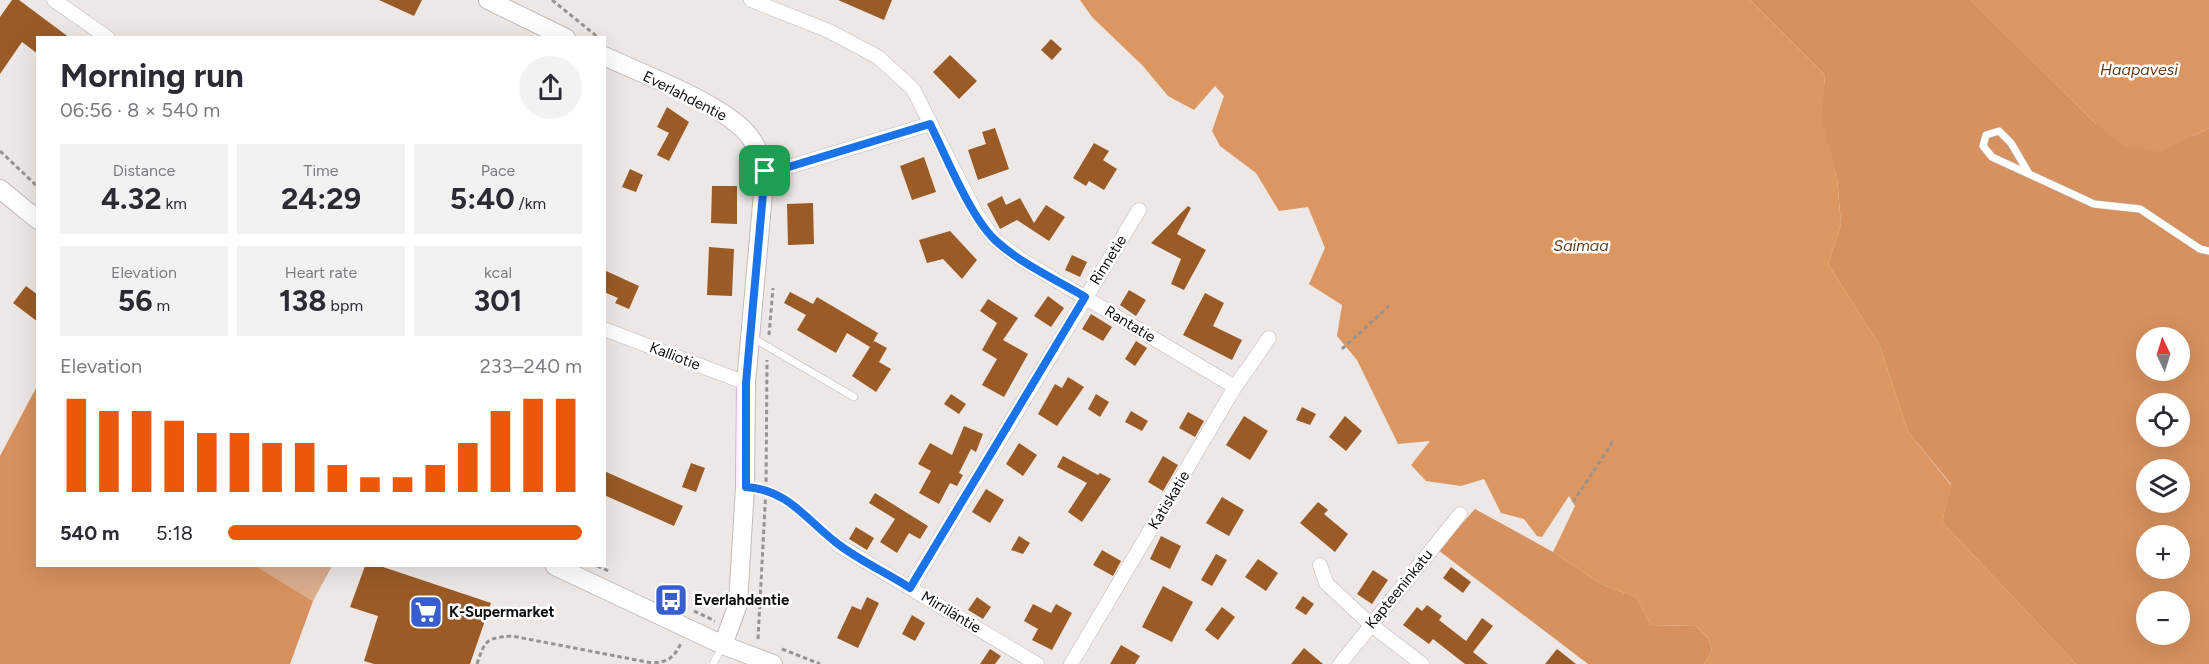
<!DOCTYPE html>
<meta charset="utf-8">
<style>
:root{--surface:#fff;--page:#f2f2f3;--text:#2b2b33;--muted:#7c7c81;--accent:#ea580c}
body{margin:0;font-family:Figtree,sans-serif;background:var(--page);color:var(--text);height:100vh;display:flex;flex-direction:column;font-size:22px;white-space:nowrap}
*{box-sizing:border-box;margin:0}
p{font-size:20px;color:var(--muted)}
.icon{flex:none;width:33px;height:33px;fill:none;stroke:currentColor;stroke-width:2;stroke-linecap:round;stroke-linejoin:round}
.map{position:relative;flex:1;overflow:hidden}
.panel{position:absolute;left:36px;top:36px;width:570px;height:531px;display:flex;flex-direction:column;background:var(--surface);border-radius:0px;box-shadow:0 6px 24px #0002}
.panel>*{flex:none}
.needle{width:39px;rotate:356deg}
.controls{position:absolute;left:2136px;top:327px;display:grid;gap:12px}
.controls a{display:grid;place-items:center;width:54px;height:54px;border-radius:50%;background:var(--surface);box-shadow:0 6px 24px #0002;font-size:30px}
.pin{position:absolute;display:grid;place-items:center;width:51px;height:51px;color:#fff;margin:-26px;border-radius:12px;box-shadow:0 3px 9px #0006}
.round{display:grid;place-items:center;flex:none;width:63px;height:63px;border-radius:32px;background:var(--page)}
.overview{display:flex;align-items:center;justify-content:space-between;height:102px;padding:0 24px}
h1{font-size:33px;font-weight:700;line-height:45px}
.metrics{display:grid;grid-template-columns:repeat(3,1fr);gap:9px;height:102px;padding:6px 24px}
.metrics div{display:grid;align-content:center;border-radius:0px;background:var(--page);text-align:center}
.metrics b{font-size:30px;font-weight:700}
.metrics small{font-size:16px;font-weight:400}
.metrics p{font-size:16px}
.chart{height:168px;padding:12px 24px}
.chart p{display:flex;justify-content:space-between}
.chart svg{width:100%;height:108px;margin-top:6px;stroke:var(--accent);stroke-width:6}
ul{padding:0 24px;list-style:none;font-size:20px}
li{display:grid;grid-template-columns:96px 72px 1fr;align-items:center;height:45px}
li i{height:15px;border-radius:8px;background:var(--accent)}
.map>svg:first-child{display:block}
.green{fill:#daad8d}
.forest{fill:#d6915e;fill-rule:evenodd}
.water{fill:#db9662}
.building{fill:#9b5b26}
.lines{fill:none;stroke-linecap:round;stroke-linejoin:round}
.service-casing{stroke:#c0bcb9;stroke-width:8}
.minor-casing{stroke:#c0bcb9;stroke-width:15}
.tertiary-casing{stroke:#c0bcb9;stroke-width:20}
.path{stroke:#979391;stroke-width:3;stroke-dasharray:4.5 3;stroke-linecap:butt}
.service{stroke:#fff;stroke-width:7}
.minor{stroke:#fff;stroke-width:14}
.tertiary{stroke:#fff;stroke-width:18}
.route-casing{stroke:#fff;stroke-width:12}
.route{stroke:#1a73e8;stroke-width:8}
.labels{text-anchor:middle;stroke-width:5;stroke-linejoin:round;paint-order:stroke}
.street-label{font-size:15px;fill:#100f0e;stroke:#fff}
.poi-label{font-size:15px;font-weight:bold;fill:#100f0e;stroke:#fff;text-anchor:start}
.water-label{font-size:16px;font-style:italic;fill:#683a13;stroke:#fff}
</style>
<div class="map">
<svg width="2209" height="664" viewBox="0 0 2209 664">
<rect width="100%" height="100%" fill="#ede8e5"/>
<!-- green -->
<path class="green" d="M256 566H332L313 601Z"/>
<!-- forest -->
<path class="forest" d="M1750 0H1971L2096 124 2193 136 2209 128V664H2076L1942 522 1951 484 1908 432 1880 346 1828 264 1841 224 1837 177 1821 122 1825 75ZM2146 338H2180V370H2146ZM2146 404H2180V436H2146ZM2146 470H2180V502H2146ZM2146 536H2180V568H2146ZM2146 602H2180V634H2146Z
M37 386 38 566H256L313 601 290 664H0V456Z
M1475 509 1553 552 1603 585 1636 597 1651 625 1696 626 1709 639 1712 651 1704 664H1588L1438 550Z"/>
<!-- water -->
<path class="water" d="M1080 0H1750L1825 75 1822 122 1837 177 1841 224 1828 264 1880 346 1908 432 1951 485 1942 522 2076 664H1704L1712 651 1709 639 1696 626 1651 625 1636 597 1603 585 1553 552 1575 506 1569 496 1542 537 1537 536 1524 519 1501 513 1484 479 1461 486 1426 481 1411 465 1430 441 1398 444 1357 360 1337 336 1342 305 1309 284 1325 248 1308 207 1279 211 1256 173 1220 146 1212 131 1224 96 1215 86 1194 110 1168 96 1143 66 1092 17Z
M1971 0H2209V128L2160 152 2124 146 2096 124Z"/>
<!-- building -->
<path class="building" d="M12 0H19L70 38H38V54L22 42 0 74V17Z
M379 0H422L414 16Z
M838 0H892L884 20Z
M1051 39 1062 49 1052 60 1041 50Z
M950 55 977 81 959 99 933 72Z
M667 107 689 122 669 161 657 155 669 133 657 127Z
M995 128 1009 169 978 180 968 150 986 144 982 132Z
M1094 143 1109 151 1103 160 1117 169 1104 190 1089 181 1086 186 1073 178Z
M924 157 936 192 912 200 900 166Z
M630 169 643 175 636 192 622 187Z
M712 186H737V224L711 223Z
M1002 196 1006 205 1020 198 1034 223 1046 205 1065 217 1049 241 1017 220 1000 229 987 204Z
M813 203 814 244 788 245 787 204Z
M1188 206 1191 208 1177 234 1206 250 1184 290 1171 284 1181 259 1151 243Z
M950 231 977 260 962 279 943 259 927 263 919 240Z
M709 247 734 249 732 296 707 295Z
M1072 255 1087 262 1080 277 1065 270Z
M604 270 639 286 629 309 615 303 618 298 604 292Z
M26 286 38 295V322L13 303Z
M1129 290 1146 300 1136 316 1120 305Z
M790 292 813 304 817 297 878 333 872 344 874 341 887 348 879 362 891 369 876 392 852 376 870 347 847 333 836 353 797 330 806 315 784 303Z
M1205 293 1224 303 1213 326 1242 340 1232 360 1183 335Z
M1048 296 1064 308 1051 327 1034 316Z
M988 299 1018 318 1003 340 1028 354 1004 397 982 385 997 359 982 350 997 323 980 311Z
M1091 314 1112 327 1103 341 1082 329Z
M1136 341 1147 348 1135 366 1125 359Z
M1068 377 1084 387 1057 426 1038 414 1055 384 1062 388Z
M951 394 966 404 959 414 944 404Z
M1096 394 1109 402 1100 417 1088 409Z
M1302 407 1316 414 1310 425 1296 420Z
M1131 411 1148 421 1142 431 1125 422Z
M1188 412 1204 421 1195 437 1179 428Z
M1244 416 1268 431 1250 460 1226 445Z
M1345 416 1362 431 1346 451 1329 437Z
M964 426 983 434 976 452 971 449 959 473 963 475 957 486 950 483 939 504 919 493 931 471 918 464 930 443 952 455Z
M1019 443 1037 455 1023 476 1006 464Z
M1063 456 1098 475 1100 473 1111 479 1082 522 1068 512 1087 483 1057 467Z
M1163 456 1178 465 1163 491 1148 482Z
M691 463 705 468 696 492 682 487Z
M604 471 683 506 674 526 604 495Z
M986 489 1004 500 990 523 972 512Z
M875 493 928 526 920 539 909 533 897 553 880 542 895 519 869 503Z
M1222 497 1244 510 1229 536 1206 523Z
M1318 502 1328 510 1324 514 1348 534 1335 552 1300 523Z
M856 527 874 538 867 550 849 539Z
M1019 536 1030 543 1023 554 1011 550Z
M1161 536 1181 546 1170 569 1150 559Z
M1102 550 1121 561 1113 576 1093 565Z
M1216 554 1227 560 1212 586 1201 580Z
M1258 559 1278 573 1266 591 1245 577Z
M365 566H380L491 603 470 664H374L364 661 378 616 350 607Z
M1451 567 1471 582 1463 593 1443 578Z
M1373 570 1388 580 1372 604 1357 594Z
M1163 586 1193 602 1172 642 1142 627Z
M1303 596 1314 604 1306 615 1295 608Z
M867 597 879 603 858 648 837 638 852 606 861 610Z
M977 597 991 607 983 619 968 610Z
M1033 604 1051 613 1056 604 1072 613 1052 650 1032 640 1038 629 1024 621Z
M1427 605 1442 616 1439 620 1466 641 1482 618 1493 626 1473 652 1488 664H1465L1433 639 1429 644 1403 625 1417 607 1422 611Z
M1222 607 1235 617 1218 640 1205 630Z
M912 615 925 623 915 641 902 634Z
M1121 645 1140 656 1135 664H1110Z
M1304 648 1323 664H1291Z
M990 649 1001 656 995 664H980Z
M1557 649 1576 664H1545Z"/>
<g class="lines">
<!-- service casing -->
<g class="service-casing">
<path id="service" d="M2028 172 2011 143 1999 131 1986 135 1983 146 1992 157 2094 204 2140 209 2200 249 2209 251
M753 338 854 397
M713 664 722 647"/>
</g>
<!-- minor casing -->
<g class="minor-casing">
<path id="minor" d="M54 0 108 38
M751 0 829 31 878 57 913 89 976 213 994 239 1022 260 1235 387
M765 171 782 169 930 124
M604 329 746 383
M838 545 1037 664
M1320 565 1326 583 1370 624 1422 664
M910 588 1139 210
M1071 664 1235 387 1269 338
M1340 664 1460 514"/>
</g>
<!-- tertiary casing -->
<g class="tertiary-casing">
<path id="tertiary" d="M488 0 566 38
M604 56C642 74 727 105 750 137 758 148 762 159 765 171L746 383 745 487 738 604 723 645
M0 189 38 220
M555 566 723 645 773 664"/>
</g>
<!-- path -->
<path class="path" d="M552 0 599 38
M0 151 38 187
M769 335 773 288
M1342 349 1389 306
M759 488C786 490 810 520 829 536
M1573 502 1614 440
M597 566 609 571
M694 611 715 621
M758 639 766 488 767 360
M782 649 820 664
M477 664C485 640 486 638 512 636L652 663C668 662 674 658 681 643"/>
<!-- service -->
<use href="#service" class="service"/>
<!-- minor -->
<use href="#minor" class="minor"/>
<!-- tertiary -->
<use href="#tertiary" class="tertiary"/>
</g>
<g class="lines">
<!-- route casing -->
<g class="route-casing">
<path id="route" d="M930 124C946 156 970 216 995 240 1021 264 1055 279 1085 297L910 588C887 573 860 561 838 544 806 520 789 490 746 487V383L765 171 782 169Z"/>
</g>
<!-- route -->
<use href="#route" class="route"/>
</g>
<!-- icons -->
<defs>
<g id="bus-square" transform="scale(1.725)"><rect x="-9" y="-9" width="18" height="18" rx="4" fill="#385dce" stroke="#fff"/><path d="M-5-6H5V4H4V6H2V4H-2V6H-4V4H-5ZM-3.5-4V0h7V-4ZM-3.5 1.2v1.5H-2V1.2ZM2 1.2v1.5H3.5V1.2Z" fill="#fff"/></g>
<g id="supermarket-square" transform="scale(1.725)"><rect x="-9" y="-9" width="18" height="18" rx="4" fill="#385dce" stroke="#fff"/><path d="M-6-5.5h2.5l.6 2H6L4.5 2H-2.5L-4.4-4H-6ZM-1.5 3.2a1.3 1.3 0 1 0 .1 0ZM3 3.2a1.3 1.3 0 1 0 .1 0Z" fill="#fff"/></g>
</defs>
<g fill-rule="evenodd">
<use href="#bus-square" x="671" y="600"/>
<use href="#supermarket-square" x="426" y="612"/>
</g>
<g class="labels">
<!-- street labels -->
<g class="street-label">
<text transform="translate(685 96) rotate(27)" y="5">Everlahdentie</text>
<text transform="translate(1108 260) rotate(-58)" y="5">Rinnetie</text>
<text transform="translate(1130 324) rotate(31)" y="5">Rantatie</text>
<text transform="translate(675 356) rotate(21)" y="5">Kalliotie</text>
<text transform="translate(1169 500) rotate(-59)" y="5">Katiskatie</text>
<text transform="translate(1399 589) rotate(-51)" y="5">Kapteeninkatu</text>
<text transform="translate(951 612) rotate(31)" y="5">Mirriläntie</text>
</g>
<!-- poi labels -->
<g class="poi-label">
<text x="694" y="605">Everlahdentie</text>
<text x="449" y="617">K-Supermarket</text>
</g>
<!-- water labels -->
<g class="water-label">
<text x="2139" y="75">Haapavesi</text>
<text x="1581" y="251">Saimaa</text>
</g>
</g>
</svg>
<div class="controls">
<a><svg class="needle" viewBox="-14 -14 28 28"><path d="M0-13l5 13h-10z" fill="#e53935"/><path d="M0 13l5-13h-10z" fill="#7c7c81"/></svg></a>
<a><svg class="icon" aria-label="locate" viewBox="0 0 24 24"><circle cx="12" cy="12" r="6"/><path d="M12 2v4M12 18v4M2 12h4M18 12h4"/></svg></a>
<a><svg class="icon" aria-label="layers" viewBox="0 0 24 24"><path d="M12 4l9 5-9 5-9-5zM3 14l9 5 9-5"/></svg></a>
<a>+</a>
<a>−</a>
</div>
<div class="pin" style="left:765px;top:171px;background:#1e9e55"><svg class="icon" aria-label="arrive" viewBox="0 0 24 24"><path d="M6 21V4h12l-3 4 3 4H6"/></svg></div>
<section class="panel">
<div class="overview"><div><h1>Morning run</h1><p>06:56 · 8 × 540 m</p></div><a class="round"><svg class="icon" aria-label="share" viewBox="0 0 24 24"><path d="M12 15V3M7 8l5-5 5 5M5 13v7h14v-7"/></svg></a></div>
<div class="metrics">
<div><p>Distance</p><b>4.32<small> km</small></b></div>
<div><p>Time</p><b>24:29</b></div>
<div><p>Pace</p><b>5:40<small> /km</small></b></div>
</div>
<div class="metrics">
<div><p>Elevation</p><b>56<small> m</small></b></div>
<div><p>Heart rate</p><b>138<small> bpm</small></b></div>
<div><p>kcal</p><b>301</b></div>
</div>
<div class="chart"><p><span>Elevation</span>233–240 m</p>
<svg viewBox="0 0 160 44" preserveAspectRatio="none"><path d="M5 44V6M15 44V11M25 44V11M35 44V15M45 44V20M55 44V20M65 44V24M75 44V24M85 44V33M95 44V38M105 44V38M115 44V33M125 44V24M135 44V11M145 44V6M155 44V6"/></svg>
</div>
<ul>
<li><b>540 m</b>5:18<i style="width:100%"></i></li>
</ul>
</section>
</div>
